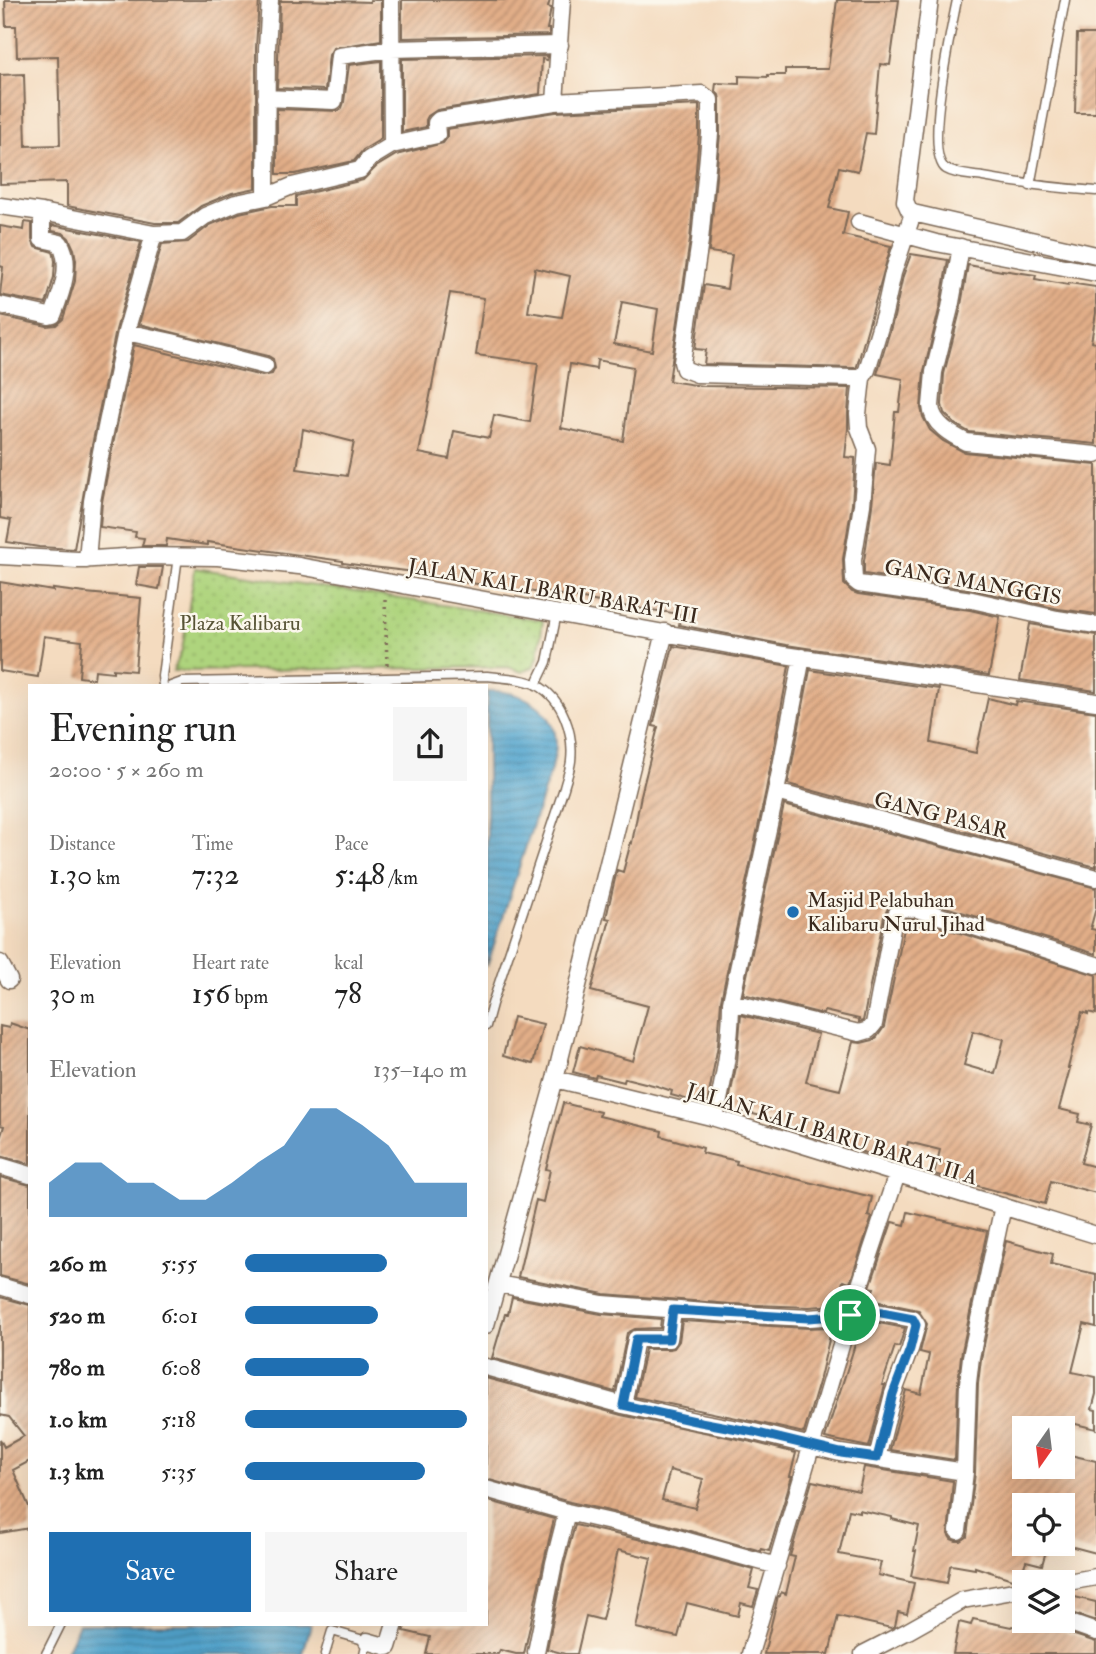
<!DOCTYPE html>
<meta charset="utf-8">
<style>
:root{--surface:#fff;--page:#f6f6f6;--text:#222;--muted:#767676;--accent:#1f6fb2}
body{margin:0;font-family:"IM FELL Double Pica",serif;background:var(--page);color:var(--text);height:100vh;display:flex;flex-direction:column;font-size:26px;white-space:nowrap}
*{box-sizing:border-box;margin:0}
p{font-size:23px;color:var(--muted)}
.icon{flex:none;width:38px;height:38px;fill:none;stroke:currentColor;stroke-width:2;stroke-linecap:round;stroke-linejoin:round}
.map{position:relative;flex:1;overflow:hidden}
.side{position:absolute;left:28px;top:684px;width:460px;height:942px;display:flex;flex-direction:column;background:var(--surface);border-radius:0px;box-shadow:0 7px 28px #0002}
.side>*{flex:none}
.needle{width:46px;rotate:194deg}
.fabs{position:absolute;left:1012px;top:1416px;display:grid;gap:14px}
.fabs a{display:grid;place-items:center;width:63px;height:63px;border-radius:0px;background:var(--surface);box-shadow:0 7px 28px #0002;font-size:35px}
.pin{position:absolute;display:grid;place-items:center;width:60px;height:60px;color:#fff;margin:-30px;border:4px solid #fff;border-radius:50%;box-shadow:0 2px 7px #0007}
.round{display:grid;place-items:center;flex:none;width:74px;height:74px;border-radius:0px;background:var(--page)}
.overview{display:flex;align-items:center;justify-content:space-between;height:119px;padding:0 21px}
h1{font-size:38px;font-weight:600;line-height:52px}
.figures{display:grid;grid-template-columns:repeat(3,1fr);gap:10px;height:119px;padding:7px 21px}
.figures div{display:grid;align-content:center}
.figures b{font-size:30px;font-weight:600}
.figures small{font-size:19px;font-weight:400}
.figures p{font-size:19px}
.chart{height:196px;padding:14px 21px}
.chart p{display:flex;justify-content:space-between}
.chart svg{width:100%;height:126px;margin-top:7px;fill:var(--accent);opacity:.7}
.action{display:flex;gap:14px;margin-top:auto;padding:14px 21px}
.action a{flex:1;height:80px;border-radius:0px;background:var(--accent);color:#fff;font-size:28px;font-weight:600;line-height:80px;text-align:center}
.action a+a{background:var(--page);color:var(--text)}
ul{padding:0 21px;list-style:none;font-size:23px}
li{display:grid;grid-template-columns:112px 84px 1fr;align-items:center;height:52px}
li i{height:18px;border-radius:9px;background:var(--accent)}
.map>svg:first-child{display:block}
.park{fill:url(#park-dots);stroke:#747f4e;stroke-width:2}
.water{fill:url(#water-rules);stroke:#476876;stroke-width:2}
.building{fill:url(#building-hatch);fill-rule:evenodd}
.lines{fill:none;stroke-linecap:round;stroke-linejoin:round}
.lane-casing{stroke:#7c6856;stroke-width:11}
.street-casing{stroke:#7c6856;stroke-width:19}
.path{stroke:#7c6856;stroke-width:3.5;stroke-dasharray:2 5;stroke-linecap:butt}
.lane{stroke:#fff;stroke-width:8}
.street{stroke:#fff;stroke-width:16}
.route-casing{stroke:#fff;stroke-width:14}
.route{stroke:#1f6fb2;stroke-width:9}
.poi-dot{fill:#1f6fb2;stroke:#fbf7ec;stroke-width:2.5}
.labels{text-anchor:middle;stroke-width:5;stroke-linejoin:round;paint-order:stroke}
.street-label{font-size:21px;fill:#3b2a1e;stroke:#fbf7ec}
.park-label{font-size:21px;fill:#585436;stroke:#fbf7ec}
.poi-label{font-size:21px;fill:#3b2a1e;stroke:#fbf7ec;text-anchor:start}
</style>
<div class="map">
<svg width="1096" height="1654" viewBox="0 0 1096 1654">
<defs>
<pattern id="park-dots" width="8" height="8" patternUnits="userSpaceOnUse" patternTransform="scale(1.75)"><rect width="8" height="8" fill="#aed47d"/><path d="M2 2h.1M6 6h.1" fill="none" stroke="#97b66c" stroke-width="1.8" stroke-linecap="round"/></pattern>
<pattern id="water-rules" width="6" height="5" patternUnits="userSpaceOnUse" patternTransform="scale(1.75)"><rect width="6" height="5" fill="#53a6cf"/><path d="M0 2.5h6" fill="none" stroke="#4687a7"/></pattern>
<pattern id="building-hatch" width="6" height="6" patternUnits="userSpaceOnUse" patternTransform="scale(1.75)"><rect width="6" height="6" fill="#e2ae88"/><path d="M-1 1l2-2M0 6l6-6M5 7l2-2" fill="none" stroke="#b88e6f"/></pattern>
</defs>
<rect width="100%" height="100%" fill="#fbf7ec"/>
<filter id="ink" filterUnits="userSpaceOnUse"><feTurbulence type="fractalNoise" baseFrequency=".0143" numOctaves="2"/><feDisplacementMap in="SourceGraphic" scale="14" xChannelSelector="R" yChannelSelector="G"/><feConvolveMatrix kernelMatrix="1 2 1 2 8 2 1 2 1" color-interpolation-filters="sRGB"/></filter>
<filter id="wash" filterUnits="userSpaceOnUse"><feTurbulence type="fractalNoise" baseFrequency=".00686" numOctaves="4" result="noise"/><feDisplacementMap in="SourceGraphic" scale="28" xChannelSelector="R" yChannelSelector="G"/><feGaussianBlur stdDeviation="1.57" result="paint"/><feColorMatrix in="noise" values="0 0 0 0 0 0 0 0 0 0 0 0 0 0 0 0 0 1.4 0 .05"/><feComposite in="paint" operator="in"/></filter>
<g filter="url(#wash)">
<rect width="100%" height="100%" fill="#f4dbbf"/>
<!-- park -->
<path class="park" d="M195 568 543 620 538 657 533 667 522 672 508 667 173 671 182 650Z"/>
<!-- water -->
<path class="water" d="M487 691C520 690 557 707 556 746 556 751 554 757 553 763L487 966Z
M79 1624H311L303 1654H65Z"/>
<g id="blocks">
<!-- building -->
<path class="building" d="M5 0H259L256 48V188L232 193 201 206 178 223H155L67 206V182L0 184V75L24 74 26 146 60 145 58 56 17 57 16 26H6Z
M301 0 370 2V0H381V40L333 48 329 55 325 90 277 88 280 1H301Z
M402 0H550L548 7 551 8 547 29H549V35L402 38Z
M837 0H899L890 65 880 64 874 134 866 133 858 171 839 167 829 208 848 212 843 235 891 246 857 366 856 368H853L704 364 706 350 695 349 704 285 727 289 732 255 709 252 720 134V100L719 95 715 91 716 83 739 84V76L768 77V75H785V69H828Z
M1077 34H1096V113H1075Z
M548 56 547 60 542 59 540 94 437 110 428 116 426 120V127L402 132V59Z
M381 61V139L363 150 354 161 295 174H277V109L338 111 342 108 344 102 349 65Z
M699 105V134L690 240 669 381 702 386 850 388 848 413V428L845 457 855 458V461L852 504 843 559 844 584 852 592 858 594 970 610 1000 617 989 675 786 645 679 625 681 614 615 605 540 591V593L523 590V592L507 590 508 588 432 578V574L372 567 343 563V561L207 542V545L167 539 166 546H142L144 538 135 537 136 532 100 527 102 502 111 454 134 345 262 376 272 374 275 368 273 359 268 356 139 324 162 244 188 242 210 225 239 213 272 206H296V196L363 180 376 167 396 155 443 143 447 138V129L556 112ZM535 268 570 276 562 317 528 312ZM450 293 484 298 476 355 538 363 530 422 494 415 489 438 454 431 449 459 419 453ZM622 302 658 309 652 351 614 344ZM597 360 633 367 623 441 561 428 570 364 596 369ZM303 429 354 442 347 476 297 469Z
M25 222 32 223V240L35 247 53 252 54 255 55 261 54 277 46 304 0 295 3 267 0 266V226L24 230Z
M52 225 141 242 116 330 91 450 74 549 39 547 7 542 11 520 0 518V316L47 326 56 325 63 319 75 281 76 260 74 249 69 238 63 233 52 231Z
M911 254 948 260 940 306 924 371 921 408 923 417 930 430 943 441 964 452 1096 465V614L1059 609 974 590 864 574V561L872 506 876 463 890 465 895 412H899L903 379 877 374 894 317 903 276Z
M968 265 1002 271V270L1036 275 1035 279 1068 285 1069 283 1096 287V313L1091 342 1096 343V444L969 432 955 424 944 413 942 405 944 374 960 311Z
M139 567H163L159 589 136 585Z
M0 582 53 591V589L85 593 141 598 135 671 113 669V672L95 670 94 679 79 677 82 641 44 636 38 677 0 671Z
M1030 624 1096 635V691L1020 680Z
M673 646 789 666 766 790 721 1000 718 1045 707 1105 671 1095 672 1091 657 1086 625 1078 624 1082 596 1075 595 1078 573 1072 580 1046 633 1061 648 1006 591 991 610 919 606 918 617 870 623 872 631 842 632 843 641 795 658 727 653 726Z
M810 670 939 689 931 743 976 753 988 698 1015 705 1016 701 1096 712V867L788 784Z
M784 805 1096 888V908L1091 926H1092L1091 929 1096 930V954L920 899 900 898 891 902 884 916 863 1021 859 1022V1019L824 1011 823 1014 743 994Z
M906 919H915L1096 975V1014L1088 1012V1014L1082 1012 1068 1068H1070L1059 1109 1080 1114 1078 1122 1091 1125 1081 1163 1096 1167V1193L1051 1181 1045 1204 934 1174 940 1150 908 1142 902 1164 771 1124 773 1119 741 1111 740 1115 727 1111 737 1062 741 1015 818 1034 806 1082 840 1090 853 1042 861 1043 873 1040 877 1037 884 1027ZM973 1031 1004 1039 995 1074 964 1065Z
M513 1017 543 1024 533 1064 503 1056Z
M10 1023 30 1030V1164L0 1156V1139L4 1126 0 1125V1026L9 1028Z
M563 1103 600 1112 599 1116 662 1131 661 1136 703 1148 702 1153 737 1161 736 1164 840 1190V1189L872 1197 868 1216 872 1217 850 1283 843 1281 837 1305 809 1307 731 1304 604 1294 518 1277 536 1200 543 1202 550 1170 546 1169Z
M0 1177 30 1185V1284L0 1276Z
M908 1212 987 1231 961 1356 958 1383 955 1460 890 1450 906 1390 921 1394 929 1355 928 1354 920 1352 927 1324 918 1310 870 1300 874 1288 870 1287 892 1222 905 1225Z
M1006 1241 1053 1254 1051 1264 1096 1274V1327L1084 1324 1072 1372 1096 1377V1394L1092 1409 1096 1410V1429L1051 1418 1048 1428H1024V1466H1062V1453L1096 1461V1553L1062 1544V1505H1024V1544H1048L1042 1565 1026 1561 1020 1579 1015 1580 975 1567V1569L952 1565 950 1566 947 1583 911 1576 916 1551H914L919 1526 892 1519V1517L859 1510V1512L849 1510 839 1554 881 1562 878 1575 914 1583 907 1614 898 1612 895 1626 891 1628 838 1616 829 1654H764L778 1596H780L781 1592 786 1594 795 1557 790 1556 812 1481 859 1491 864 1467 953 1481 948 1534 951 1539 956 1541H961L967 1537 975 1473 978 1384 981 1359Z
M0 1297 30 1305V1461L13 1470 30 1509V1528L0 1533V1439L4 1447 24 1436 9 1417 0 1415Z
M512 1297 601 1314 661 1319 660 1328 635 1329 627 1333 615 1392 492 1358 505 1314H508Z
M863 1320 905 1328 899 1347 895 1346 882 1385H885L869 1447 825 1438Z
M682 1321 808 1328 832 1327 819 1382 804 1433 756 1422 635 1397 645 1349H669L674 1348 679 1341Z
M486 1378 621 1415 752 1442 796 1453 790 1476H792L769 1551 761 1549V1551L665 1524 570 1502 486 1479ZM670 1470 703 1479 695 1508 662 1500Z
M486 1500 554 1519 544 1561 524 1654H516L500 1650 498 1654H426L430 1637 404 1631 405 1624H486Z
M575 1525 660 1544 754 1570 749 1588 758 1590 753 1606 741 1603 738 1616 687 1603 678 1637 636 1628 651 1558 618 1550 602 1620 586 1616 577 1654H565L547 1649 564 1565Z
M1062 1594 1096 1602V1621L1062 1610Z
M973 1619 1011 1627 1012 1626 1028 1629 1031 1620H1041L1052 1623 1059 1630 1096 1642V1654H953L959 1622 971 1625Z"/>
</g>
</g>
<g filter="url(#ink)">
<use href="#blocks" fill-opacity="0" stroke="#7c6856" stroke-width="2"/>
<g class="lines">
<!-- lane casing -->
<g class="lane-casing">
<path id="lane" d="M957 0C952 26 923 155 946 169 956 175 972 175 983 177 1021 184 1058 188 1096 191
M1030 186 1065 0
M536 685 547 662 557 613
M163 686 162 676 178 556
M171 686 182 682 487 676C503 678 523 678 537 685 563 699 574 733 571 761 570 770 566 780 564 788L492 1004 486 1026
M46 1654 61 1624
M325 1654 332 1631 367 1641 364 1654"/>
</g>
<!-- street casing -->
<g class="street-casing">
<path id="street" d="M391 0 392 145
M930 0 905 201 909 210 913 213 1096 255
M266 98 334 101 339 56 391 49 560 45
M555 102 562 0
M266 197 267 48 270 0
M0 206 42 212 154 234 182 233 205 216 236 203 266 197 292 186 360 170 369 159 392 145 437 135 436 123 439 120 555 102 702 94 710 100V134L700 241 682 362 684 369 697 374 853 378H862L867 370 884 314 893 273 913 213
M859 222 936 243 1096 273
M961 247 950 308 934 372 931 406C932 424 952 435 966 442L1096 455
M0 305 49 316 53 315C61 294 73 264 60 243L42 239V212
M126 332 172 342 265 366
M862 378 858 414 859 428 867 449 862 505 853 560 854 580 859 584 972 600 1057 619 1096 625
M0 556 78 560 141 556 218 557 299 566 784 655 1096 702
M87 560 92 501 101 452 126 332 154 234
M776 792 1096 878
M0 963 9 980
M731 1002 859 1033 869 1030 874 1024 894 918 900 908 917 909 1096 965
M555 1079 715 1118 1096 1235
M715 1118C724 1079 731 1042 731 1002L776 792 802 657
M0 1166 30 1175
M498 1284 603 1304 730 1314 809 1318 850 1315 861 1310H866L913 1319 917 1325 910 1349 893 1394 877 1458
M0 1286 30 1295
M486 1325 555 1079 665 632
M486 1367 623 1405 695 1421 754 1432 840 1453 965 1472
M623 1405 636 1339H669L673 1310
M486 1489 567 1512 663 1534 777 1566
M958 1531 965 1472 968 1383 971 1357 1003 1206
M1062 1583 1096 1577
M1062 1620 1096 1632
M367 1641 388 1647 395 1624
M536 1652 554 1563 567 1512
M750 1654 850 1315 897 1174
M863 1654 908 1631 963 1600 1024 1589"/>
</g>
<!-- path -->
<path class="path" d="M385 600 387 665"/>
<!-- lane -->
<use href="#lane" class="lane"/>
<!-- street -->
<use href="#street" class="street"/>
</g>
</g>
<g class="lines" filter="url(#ink)">
<!-- route casing -->
<g class="route-casing">
<path id="route" d="M673 1310 808 1318 850 1315 861 1310H866L913 1319 916 1325 910 1349 893 1394 877 1458 841 1453 754 1432 695 1421 623 1405 636 1339H669Z"/>
</g>
<!-- route -->
<use href="#route" class="route"/>
</g>
<!-- markers -->
<circle class="poi-dot" cx="793" cy="912" r="7"/>
<g class="labels">
<!-- street labels -->
<g class="street-label">
<text transform="translate(973 582) rotate(10)" y="7">GANG MANGGIS</text>
<text transform="translate(553 591) rotate(10)" y="7">JALAN KALI BARU BARAT III</text>
<text transform="translate(941 815) rotate(14)" y="7">GANG PASAR</text>
<text transform="translate(832 1134) rotate(17)" y="7">JALAN KALI BARU BARAT II A</text>
</g>
<!-- park labels -->
<g class="park-label">
<text x="240" y="630">Plaza Kalibaru</text>
</g>
<!-- poi labels -->
<g class="poi-label">
<text x="807" y="907">Masjid Pelabuhan<tspan x="807" dy="24">Kalibaru Nurul Jihad</tspan></text>
</g>
</g>
</svg>
<div class="fabs">
<a><svg class="needle" viewBox="-14 -14 28 28"><path d="M0-13l5 13h-10z" fill="#e53935"/><path d="M0 13l5-13h-10z" fill="#767676"/></svg></a>
<a><svg class="icon" aria-label="locate" viewBox="0 0 24 24"><circle cx="12" cy="12" r="6"/><path d="M12 2v4M12 18v4M2 12h4M18 12h4"/></svg></a>
<a><svg class="icon" aria-label="layers" viewBox="0 0 24 24"><path d="M12 4l9 5-9 5-9-5zM3 14l9 5 9-5"/></svg></a>
</div>
<div class="pin" style="left:850px;top:1315px;background:#1e9e55"><svg class="icon" aria-label="arrive" viewBox="0 0 24 24"><path d="M6 21V4h12l-3 4 3 4H6"/></svg></div>
<section class="side">
<div class="overview"><div><h1>Evening run</h1><p>20:00 · 5 × 260 m</p></div><a class="round"><svg class="icon" aria-label="share" viewBox="0 0 24 24"><path d="M12 15V3M7 8l5-5 5 5M5 13v7h14v-7"/></svg></a></div>
<div class="figures">
<div><p>Distance</p><b>1.30<small> km</small></b></div>
<div><p>Time</p><b>7:32</b></div>
<div><p>Pace</p><b>5:48<small> /km</small></b></div>
</div>
<div class="figures">
<div><p>Elevation</p><b>30<small> m</small></b></div>
<div><p>Heart rate</p><b>156<small> bpm</small></b></div>
<div><p>kcal</p><b>78</b></div>
</div>
<div class="chart"><p><span>Elevation</span>135–140 m</p>
<svg viewBox="0 0 160 44" preserveAspectRatio="none"><path d="M0 44V32L10 25L20 25L30 32L40 32L50 38L60 38L70 32L80 25L90 19L100 6L110 6L120 12L130 19L140 32L150 32L160 32V44z"/></svg>
</div>
<ul>
<li><b>260 m</b>5:55<i style="width:64%"></i></li>
<li><b>520 m</b>6:01<i style="width:60%"></i></li>
<li><b>780 m</b>6:08<i style="width:56%"></i></li>
<li><b>1.0 km</b>5:18<i style="width:100%"></i></li>
<li><b>1.3 km</b>5:35<i style="width:81%"></i></li>
</ul>
<div class="action"><a>Save</a><a>Share</a></div>
</section>
</div>
